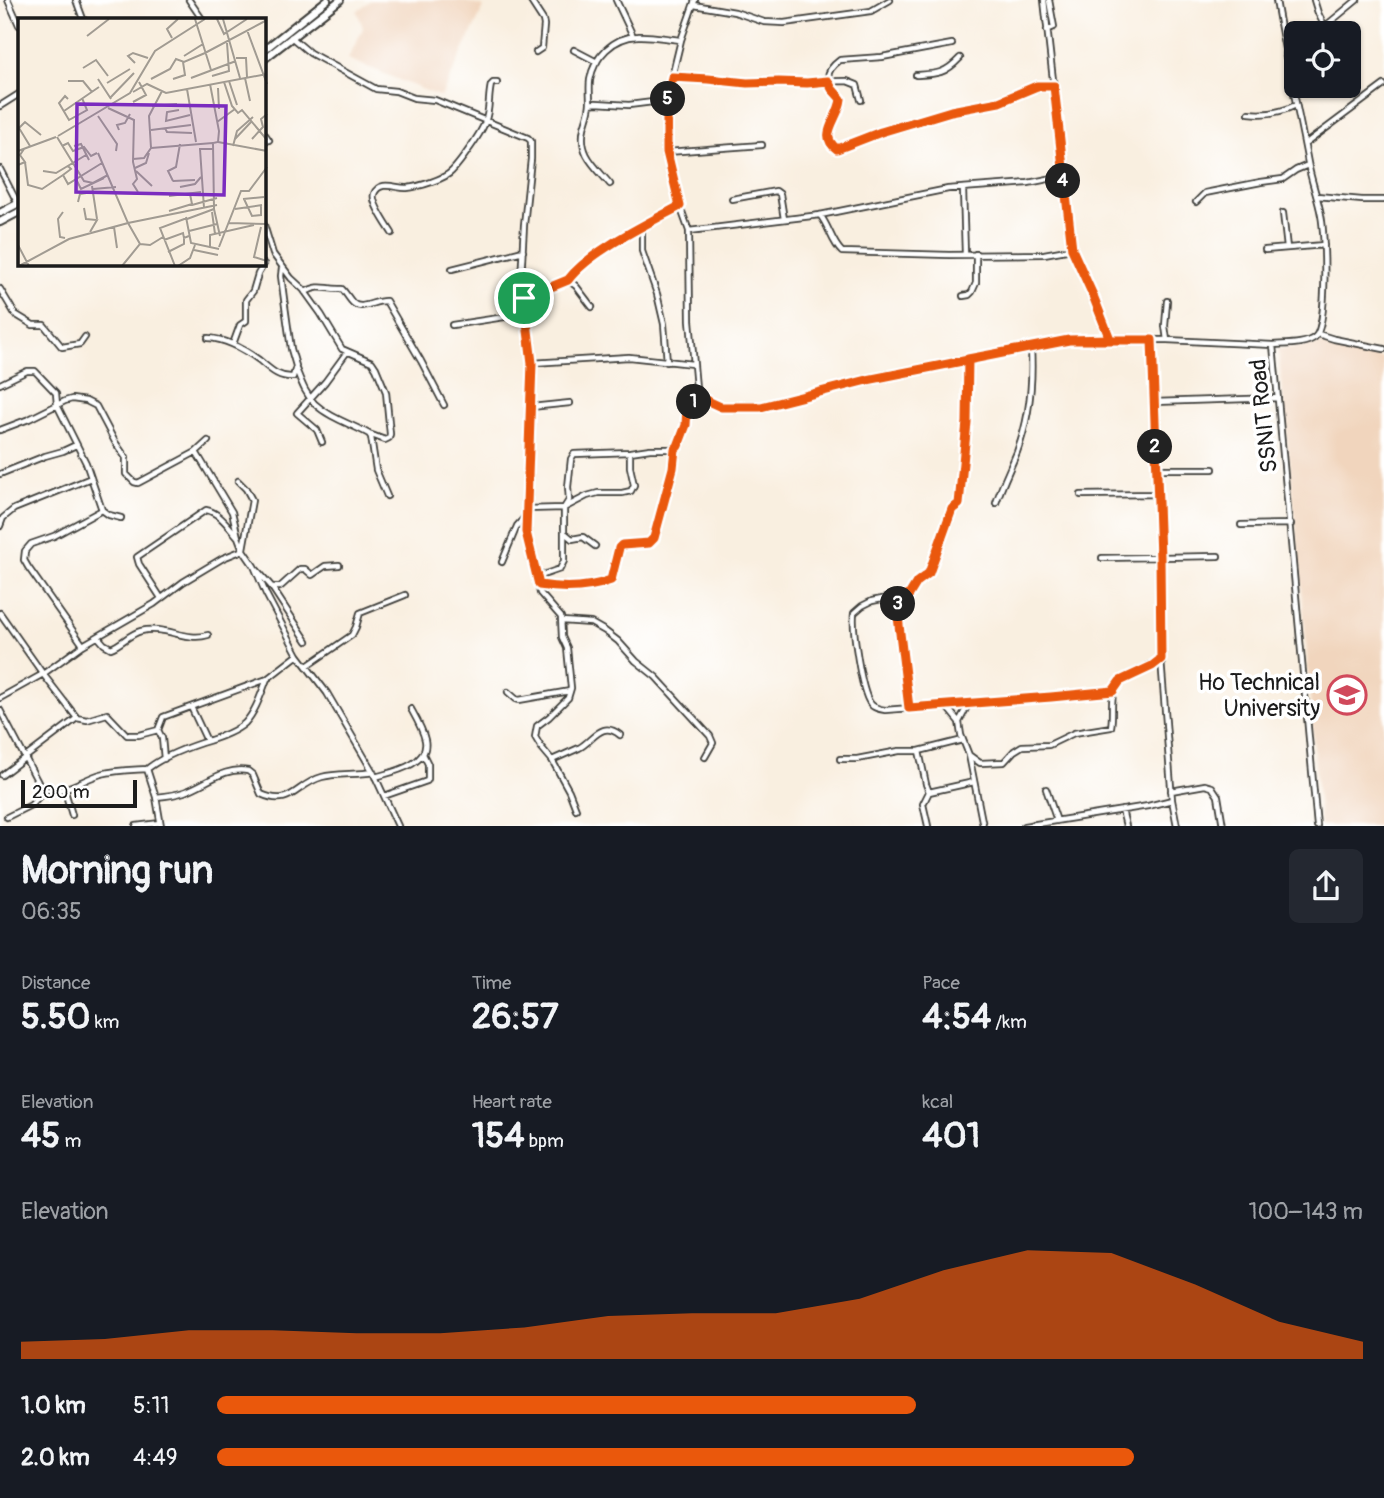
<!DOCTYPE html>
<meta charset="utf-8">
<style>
:root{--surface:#171b24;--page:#242831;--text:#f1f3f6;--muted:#9ea1a6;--accent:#ea580c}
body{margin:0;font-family:Pangolin,sans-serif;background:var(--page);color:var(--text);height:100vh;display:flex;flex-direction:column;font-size:26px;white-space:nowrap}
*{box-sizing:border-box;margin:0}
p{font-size:23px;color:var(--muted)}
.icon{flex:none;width:38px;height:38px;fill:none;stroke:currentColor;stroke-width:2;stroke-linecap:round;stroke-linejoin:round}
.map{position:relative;height:826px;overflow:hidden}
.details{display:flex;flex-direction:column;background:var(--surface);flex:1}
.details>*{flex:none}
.tools{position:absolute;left:1284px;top:21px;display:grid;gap:14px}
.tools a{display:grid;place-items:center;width:77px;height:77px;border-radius:10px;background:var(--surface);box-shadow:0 2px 5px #0004;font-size:35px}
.scale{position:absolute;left:21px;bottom:18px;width:116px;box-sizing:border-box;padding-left:7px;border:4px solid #1c1c1c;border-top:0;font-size:19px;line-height:24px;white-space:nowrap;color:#1c1c1c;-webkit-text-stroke:5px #fff;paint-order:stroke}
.pin{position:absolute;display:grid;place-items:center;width:60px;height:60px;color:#fff;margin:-30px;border:4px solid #fff;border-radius:50%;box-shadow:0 2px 7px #0007}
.km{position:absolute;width:35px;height:35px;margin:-18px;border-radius:50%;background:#222;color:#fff;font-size:19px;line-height:35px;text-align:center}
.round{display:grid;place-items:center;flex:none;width:74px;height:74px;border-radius:10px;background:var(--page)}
.head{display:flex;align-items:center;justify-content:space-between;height:119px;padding:0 21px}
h1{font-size:38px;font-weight:800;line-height:52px}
.metrics{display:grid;grid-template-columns:repeat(3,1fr);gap:10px;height:119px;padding:7px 21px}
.metrics div{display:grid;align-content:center}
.metrics b{font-size:35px;font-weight:800}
.metrics small{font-size:19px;font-weight:400}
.metrics p{font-size:19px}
.chart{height:196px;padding:14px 21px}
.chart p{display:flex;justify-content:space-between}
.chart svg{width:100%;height:126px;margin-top:7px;fill:var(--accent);opacity:.7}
ul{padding:0 21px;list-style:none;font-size:23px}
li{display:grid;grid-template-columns:112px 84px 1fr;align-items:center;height:52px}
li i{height:18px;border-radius:9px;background:var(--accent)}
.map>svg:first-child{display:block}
.built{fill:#f1d5bd}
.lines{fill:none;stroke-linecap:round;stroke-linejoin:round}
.minor-casing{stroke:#3d3c39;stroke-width:8}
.major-casing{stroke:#3d3c39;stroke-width:10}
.minor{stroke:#fff;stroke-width:4.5}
.major{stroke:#fff;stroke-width:6}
.route-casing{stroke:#fff;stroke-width:14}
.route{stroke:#ea580c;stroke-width:9}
.labels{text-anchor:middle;stroke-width:7;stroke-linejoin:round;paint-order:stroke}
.street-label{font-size:23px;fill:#1c1c1c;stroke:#fff}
.poi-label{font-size:23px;fill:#1c1c1c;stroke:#fff;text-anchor:end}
.inset-road{fill:none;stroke:#a19b92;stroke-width:2}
.view{fill:#7b2cbf;fill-opacity:0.15;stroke:#7b2cbf;stroke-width:3.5}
.inset-edge{fill:none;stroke:#1c1c1c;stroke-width:3.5}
</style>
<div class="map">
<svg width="1384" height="826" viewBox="0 0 1384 826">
<rect width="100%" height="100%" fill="#fff"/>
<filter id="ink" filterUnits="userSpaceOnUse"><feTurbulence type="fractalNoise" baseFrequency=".0143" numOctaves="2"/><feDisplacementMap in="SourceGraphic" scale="14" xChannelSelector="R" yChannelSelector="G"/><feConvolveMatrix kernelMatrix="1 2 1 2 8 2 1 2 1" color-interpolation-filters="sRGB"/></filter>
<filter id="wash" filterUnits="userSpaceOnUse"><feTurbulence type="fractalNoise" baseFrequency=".00686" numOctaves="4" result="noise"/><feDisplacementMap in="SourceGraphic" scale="28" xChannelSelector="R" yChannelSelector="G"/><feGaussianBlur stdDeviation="1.57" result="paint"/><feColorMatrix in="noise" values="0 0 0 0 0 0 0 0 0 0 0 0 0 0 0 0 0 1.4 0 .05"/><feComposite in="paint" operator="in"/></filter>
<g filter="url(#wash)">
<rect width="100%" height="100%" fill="#f9efe0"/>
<!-- built -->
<path class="built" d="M371 0H459L484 7 441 97 348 59 363 28 357 11Z
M1324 344 1384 359V826H1320L1300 565 1278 349Z"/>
</g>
<g filter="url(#ink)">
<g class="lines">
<!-- minor casing -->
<g class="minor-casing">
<path id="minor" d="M8 0 19 25
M76 0 83 19
M189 0 202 19
M530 0 543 20 544 25 542 48 536 52
M616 0 633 36
M1044 0 1072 249 1092 293 1110 339
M1276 0C1285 55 1298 109 1308 163 1311 181 1318 198 1321 215 1325 234 1328 326 1315 337 1306 345 1285 344 1273 345L1317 826
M1314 0 1318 13 1325 27
M694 5 735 12 764 22 784 23 871 11 890 0
M1047 30 1054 27 1049 0
M1317 33 1357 0
M291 37 310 53 376 89 396 91 414 98 435 100 528 138 531 141V159L524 225 521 280 532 363 526 532 540 593 561 617 562 637 567 648 571 688 568 698 549 717 537 726 535 737 541 747 552 760 569 791 576 809
M952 44 882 57 840 60C821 74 827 84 841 99 839 119 817 134 837 149L881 132 951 111 999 102 1037 86H1054
M574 50 597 62
M1286 57 1297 49
M916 75C937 74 945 74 960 58
M672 77 708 79 747 83 847 81 857 85 861 100
M590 104 596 103 629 105 653 102 667 103
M0 106 19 94
M1249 113C1265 115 1282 112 1296 105
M264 133 269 140
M1305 144 1384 85
M667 152 762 145
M0 169 18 204
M610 184C595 166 578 154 584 128 586 120 590 111 590 102 590 95 589 88 590 80 594 57 613 37 638 36 652 35 667 39 681 40
M963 189 965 254
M1317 196 1362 200H1384
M732 199 776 191 780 194 784 219
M1196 202 1205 193 1261 182 1283 179 1296 170 1308 165
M1283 213 1287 248
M820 215C829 226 832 243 842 252L949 255 1044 254 1072 249
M264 225 273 254 291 278 303 289 321 314 342 349 372 362 376 368 386 392 390 434 389 438 385 440 369 434
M642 228V251L657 294 664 324 667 362
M689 231 820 215 948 189 1028 183 1063 176
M392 233C387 225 371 202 374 194 380 179 397 189 407 188 418 187 445 179 452 171 460 163 482 132 485 122 490 111 488 97 491 85L493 83H497
M1265 250 1324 245
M452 269 523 251
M568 280 576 286 592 307
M0 289 15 314 33 325H44L62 347 80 344 85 337
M305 292C323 283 324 290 342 289 346 293 349 299 353 303 361 311 375 300 386 301L421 361 444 405
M963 296 969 295 972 292 976 283V254
M524 298 568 280C591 250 647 225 680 206
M452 325 525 314
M1318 334 1334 339 1384 349
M208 338C227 339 244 349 259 360 270 369 278 378 293 377L296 366 291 349 284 299 281 276 282 268
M1152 340 1154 402
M1167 340 1165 326 1167 301
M233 344 240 325 246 321V300L253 291 258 274 264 264
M968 359 967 422 961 493 959 504 952 509 929 573 917 582 909 595 896 600 887 598 872 601 862 606 854 613C852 629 861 690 870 703 873 708 879 709 885 710L1051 697 1113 690
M532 363 629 357 693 364
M296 369C301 381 305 394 315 404 330 418 351 424 369 434L371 437 376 470 387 496
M0 384 27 371H35L56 393 57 405 86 463 102 510 109 515 121 518
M698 396 721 407 761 406 867 380 1069 340H1167L1273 345
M531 407 570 403
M0 430 29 419 65 401 72 399 86 401 96 406 115 442 126 458V474L134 482 138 483 196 452 208 441
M322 442 317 430 297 413 325 382 347 352
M196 452 232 512 238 537 243 550 254 566 266 594 298 655 327 693 373 772 398 826
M1156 469H1213
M0 474 45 456 63 451 76 445
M238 481 246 489 252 500 243 549
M1081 495 1157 494
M996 503C1002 485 1010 469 1017 452 1029 420 1033 382 1031 348
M526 509 564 508 587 496 598 493H622L631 491 634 485 630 467V452L650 449H675C684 438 686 422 687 408L697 399 690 320 689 231 680 206 669 164 666 134 667 103 672 77 681 40 695 0
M1241 525 1291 524
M0 526 3 518 14 509 91 478
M566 534 572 539 583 537 595 546
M1102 558 1218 556
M502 562 517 526 525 517
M256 569 271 586 307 641
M537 577 560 569 564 561V508L569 500 568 487 571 459 574 454 630 452
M539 585C564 589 587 589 611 580L619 548 622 545 649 543 654 538 673 468 675 449
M272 587H280L300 569H305L312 575 325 566 339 565
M161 598 139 564 137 557 206 510C219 512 229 527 238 537
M896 600 909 708
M0 613 43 674 77 718 87 720 107 714 127 735H139L158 730
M562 621 591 623 605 631 618 641 636 661 656 677 710 736 713 743 705 757
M98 637 104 644 111 648C122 644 129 634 141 631 165 625 186 642 208 635
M83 645 28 567 24 560 25 551 31 544 54 536 102 510
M307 666 352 635 356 627 360 613 405 595
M508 692 516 699 519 700 570 691
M0 698 43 674 83 645 154 604 183 582 223 558 243 550
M969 703 959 722 961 735 969 755 983 826
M945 705 959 722
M191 707 207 741
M0 710 41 788C60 797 83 779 101 774 116 770 132 770 147 769 162 757 183 749 201 743 215 739 234 733 245 723 256 711 261 694 267 679
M919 751 926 784 929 792
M969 755 980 763 1004 762 1014 751 1022 746 1049 745 1074 733 1111 727C1113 716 1111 705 1113 694 1115 676 1147 669 1161 659
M164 759 162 738 158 730 163 717 267 679 298 655
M840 759H857L899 751H919L963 740
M552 760C561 756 570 752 579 748 594 740 601 720 620 735
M147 769 156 797 161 826
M2 775 77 718
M375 777C392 772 430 765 425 740 423 730 416 718 411 709
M64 788 72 815
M1046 789 1057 821
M1171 791 1205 785 1212 787 1218 796 1223 826
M384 796 427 781 428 779V764L423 754
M156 797C166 796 175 795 184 792 205 785 225 766 248 771L253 775 261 794C292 808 296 784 322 777 336 773 357 775 373 772
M1122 810 1126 826
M7 817 31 805 45 790
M136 826 160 823
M928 826 923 804 929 792 974 782
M1024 826 1148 806 1172 800
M1177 826 1172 800 1161 659 1160 557 1154 402 1278 398"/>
</g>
<!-- major casing -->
<g class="major-casing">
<path id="major" d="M264 50 327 0
M264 59 340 0
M0 213 19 203
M0 222 19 212"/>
</g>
<!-- minor -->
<use href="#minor" class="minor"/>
<!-- major -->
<use href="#major" class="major"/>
</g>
</g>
<g class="lines" filter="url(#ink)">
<!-- route casing -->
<g class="route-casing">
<path id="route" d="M524 298 532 363 526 532 539 585C564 589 587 589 611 580L619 548 622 545 649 543 654 538 673 468 675 449 678 446 686 425 687 408 697 399V396L721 407H761L867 380 1069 340H1152L1160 557 1161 659 1152 666 1120 681 1113 691 1051 697 909 708 896 600 909 595 917 582 929 573 952 509 959 504 967 422 968 359 1069 340 1110 339 1092 293 1072 249 1054 86H1037L999 102 951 111 881 132 837 149C817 135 839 119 841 99L832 89 828 81 807 83 779 82 747 83 708 79 672 77 667 103V152L680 206C647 224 590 251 568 280L524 298"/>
</g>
<!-- route -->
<use href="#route" class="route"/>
</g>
<!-- icons -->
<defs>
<g id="school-ring" transform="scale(2.0125)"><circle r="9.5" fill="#fff" stroke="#d1495b" stroke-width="1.5"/><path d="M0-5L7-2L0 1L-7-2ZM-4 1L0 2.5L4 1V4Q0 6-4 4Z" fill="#d1495b"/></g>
</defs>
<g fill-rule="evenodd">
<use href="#school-ring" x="1347" y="695"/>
</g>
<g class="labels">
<!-- street labels -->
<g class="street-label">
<text transform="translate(1263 416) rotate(-96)" y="8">SSNIT Road</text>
</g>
<!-- poi labels -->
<g class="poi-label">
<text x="1320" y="690">Ho Technical<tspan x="1320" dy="26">University</tspan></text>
</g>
</g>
<!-- overview -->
<g transform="translate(18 18)">
<rect width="248" height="248" fill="#f9efe0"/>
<path class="inset-road" d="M177 1 193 52M199 1 206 16 229 1M205 1 222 60M229 12 249 66M69 18 91 1M154 20 149 11 160 1M166 38 185 26M218 40H228L229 59M117 45 110 38 115 35 130 40M65 50 78 42 90 58M194 58 211 53 209 25M173 60 218 43M227 60 232 83M80 61 93 81M133 61 152 51 158 41 166 44 187 35 249 2M155 61 167 57 165 44M50 63H65L74 74M211 63 219 87M206 64 214 88 220 95 224 92 249 122M89 65 112 51M192 66 201 113 200 124 195 125 196 191M200 70 201 91M169 71 178 124M115 74 129 66 148 75 249 56M92 80 116 55M50 81 47 78 41 85 51 102 69 92 64 80M115 84 128 77 121 64M134 88 159 86M90 90 116 102 115 144 119 161 115 166 120 174M161 92 149 94 148 103 172 97M46 93 81 69M80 98 99 126 98 133M199 104 217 91M147 110 149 114 174 115M101 112 99 107 107 105 112 96M133 112 173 107M40 118 112 75 137 33 187 1M39 119 66 163 75 165 90 157M217 121 233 104M234 121 245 109 243 101 249 96M200 124 249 133M12 128 1 110 7 104 23 117M44 128 50 125 55 133 66 129 73 138 79 135M56 128 63 126 71 142M215 128 219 113 235 99M133 130 195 125M0 133 38 119M115 141 126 140 133 130 131 98 144 73M7 144 10 167 24 171 45 157M0 147 7 144 2 137 6 131M50 148 53 151 45 157 50 166 84 145M117 150 128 145 131 135M25 153 38 155 68 137M118 153 134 168M58 161 63 171 86 160M155 163 150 153 158 149 162 126M155 163 177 162M74 168 79 201M162 169 177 166 183 159M75 171 98 169M151 178 183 174M225 181 246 179M226 181 234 198 243 197V187M60 184 62 176 75 174M174 187 199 180M66 190 68 201 79 202 72 214M186 190 182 131H196M196 191 202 218M217 191 244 187M151 193 174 186 172 176M45 194 40 201 42 219 47 220M194 194 197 216M168 199 173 225 201 231M169 201 196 191M211 205 249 206M96 209 99 230M243 209 236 239 249 243M171 213 199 206M146 222 165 215 166 220 171 218M122 226 132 227 145 219M0 227 11 248M192 229V217L236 207M201 229 223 173H231L249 149M176 232 200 237M150 234 166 226V221M1 248 51 221 110 205 80 135M104 248 122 226 110 205 199 187M157 248 142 210 169 200M160 248 172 240 177 227"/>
<path class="view" d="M59 86 208 88 206 177 58 174Z"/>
<rect width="248" height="248" class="inset-edge"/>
</g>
</svg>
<div class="tools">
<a><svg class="icon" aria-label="locate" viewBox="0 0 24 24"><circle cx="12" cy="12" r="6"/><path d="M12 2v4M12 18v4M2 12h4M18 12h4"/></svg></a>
</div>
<div class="scale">200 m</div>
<div class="pin" style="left:524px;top:298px;background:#1e9e55"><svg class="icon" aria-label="arrive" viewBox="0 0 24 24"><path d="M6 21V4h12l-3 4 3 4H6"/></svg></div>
<b class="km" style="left:694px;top:402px">1</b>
<b class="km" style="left:1155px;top:447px">2</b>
<b class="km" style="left:898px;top:604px">3</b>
<b class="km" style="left:1063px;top:181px">4</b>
<b class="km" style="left:668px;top:99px">5</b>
</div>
<section class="details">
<div class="head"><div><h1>Morning run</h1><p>06:35</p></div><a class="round"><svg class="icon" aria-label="share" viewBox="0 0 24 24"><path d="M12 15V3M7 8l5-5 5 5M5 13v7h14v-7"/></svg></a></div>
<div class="metrics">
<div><p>Distance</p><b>5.50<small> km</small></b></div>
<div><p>Time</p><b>26:57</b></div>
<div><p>Pace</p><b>4:54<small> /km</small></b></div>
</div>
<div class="metrics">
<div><p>Elevation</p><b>45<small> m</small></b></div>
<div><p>Heart rate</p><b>154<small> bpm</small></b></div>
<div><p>kcal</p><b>401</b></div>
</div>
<div class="chart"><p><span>Elevation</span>100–143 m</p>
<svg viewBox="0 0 160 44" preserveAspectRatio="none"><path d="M0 44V38L10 37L20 34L30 34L40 35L50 35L60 33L70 29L80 28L90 28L100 23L110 13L120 6L130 7L140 18L150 31L160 38V44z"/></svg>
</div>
<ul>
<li><b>1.0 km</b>5:11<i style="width:61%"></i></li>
<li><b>2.0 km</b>4:49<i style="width:80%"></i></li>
</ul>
</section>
